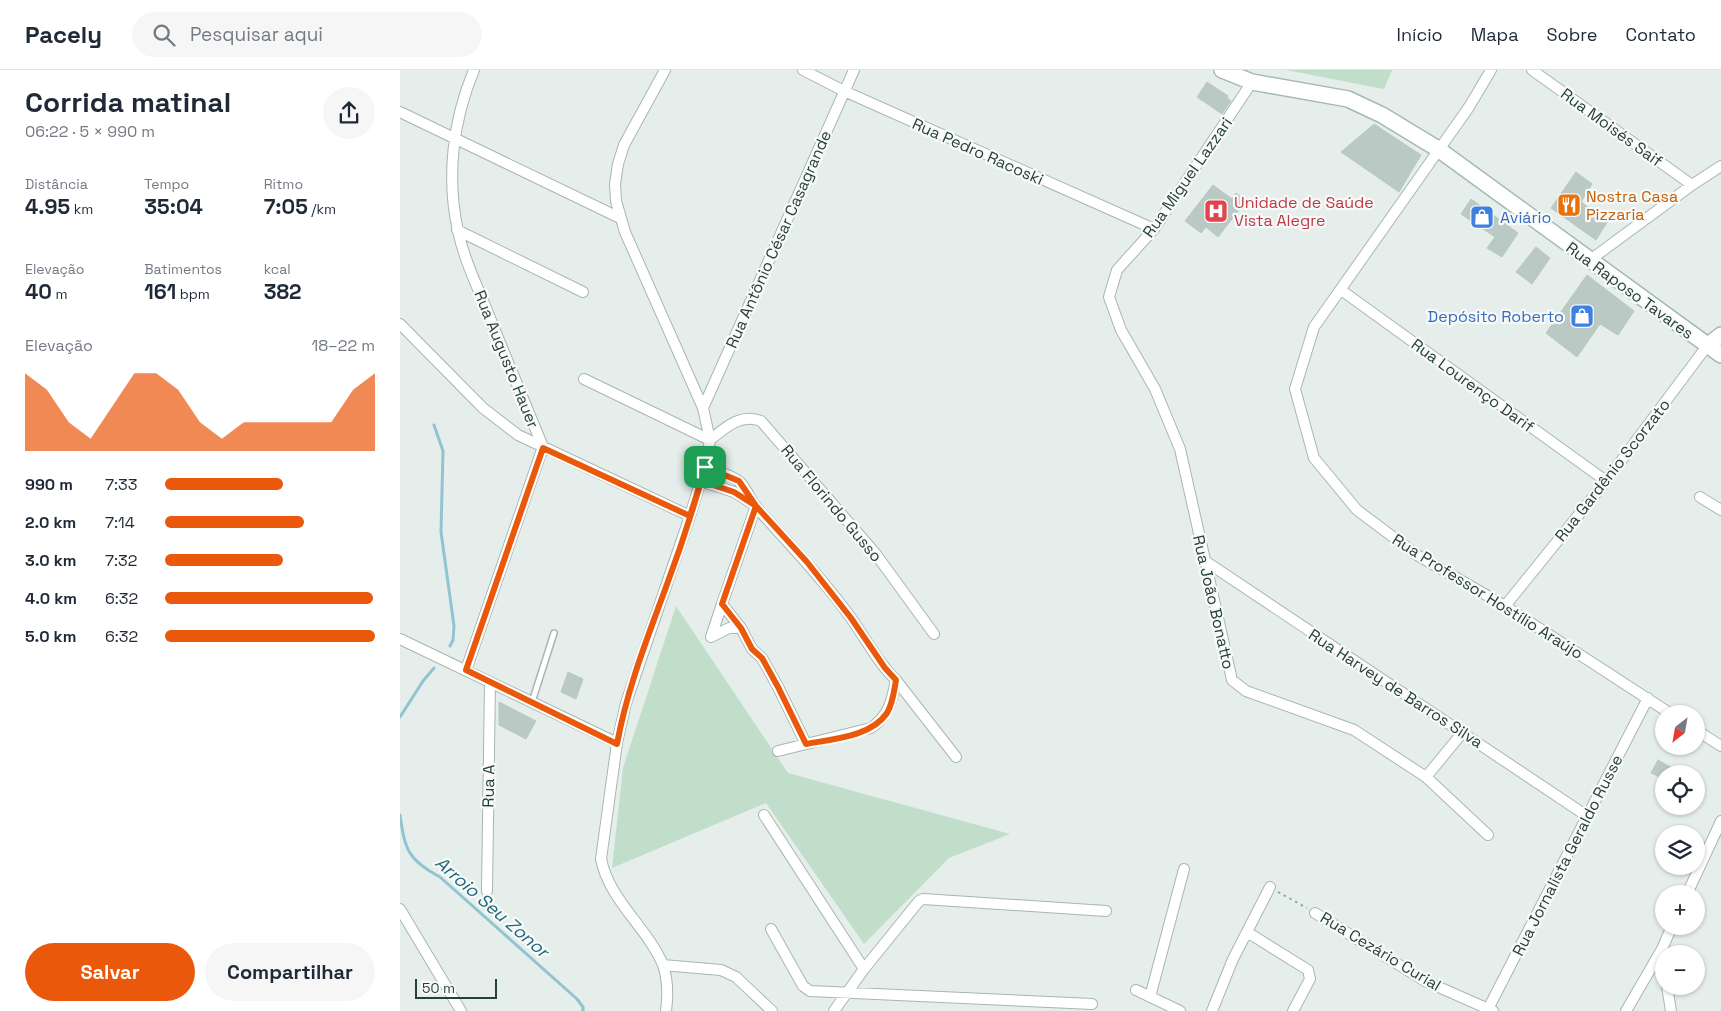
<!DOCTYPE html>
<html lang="pt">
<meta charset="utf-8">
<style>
:root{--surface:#fff;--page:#f6f6f7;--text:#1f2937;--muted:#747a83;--line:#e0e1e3;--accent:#ea580c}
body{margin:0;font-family:"Space Grotesk",sans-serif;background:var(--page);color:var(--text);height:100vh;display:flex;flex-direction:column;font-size:19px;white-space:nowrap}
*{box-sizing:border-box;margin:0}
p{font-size:16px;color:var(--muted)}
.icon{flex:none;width:28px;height:28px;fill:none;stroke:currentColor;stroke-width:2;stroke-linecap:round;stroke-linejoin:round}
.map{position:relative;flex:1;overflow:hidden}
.details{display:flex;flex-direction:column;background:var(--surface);width:400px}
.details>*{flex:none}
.needle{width:32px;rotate:211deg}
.tools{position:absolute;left:1255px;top:635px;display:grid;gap:10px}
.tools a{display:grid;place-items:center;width:50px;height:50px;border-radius:50%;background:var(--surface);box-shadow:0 1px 4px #0004;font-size:25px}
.scale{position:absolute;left:15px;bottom:12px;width:82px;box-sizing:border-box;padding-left:5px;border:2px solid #25403a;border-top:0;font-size:14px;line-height:18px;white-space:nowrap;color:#25403a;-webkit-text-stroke:4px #f7faf9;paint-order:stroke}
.pin{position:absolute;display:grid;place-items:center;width:42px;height:42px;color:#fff;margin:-21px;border-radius:10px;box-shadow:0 2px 8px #0006}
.round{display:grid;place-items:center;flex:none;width:52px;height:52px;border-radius:26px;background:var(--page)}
.overview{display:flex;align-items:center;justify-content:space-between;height:85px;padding:0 25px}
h1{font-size:28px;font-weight:700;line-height:38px}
.figures{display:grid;grid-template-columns:repeat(3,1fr);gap:8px;height:85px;padding:5px 25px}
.figures div{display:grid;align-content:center}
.figures b{font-size:21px;font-weight:700}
.figures small{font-size:14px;font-weight:400}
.figures p{font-size:14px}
.chart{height:140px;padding:10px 25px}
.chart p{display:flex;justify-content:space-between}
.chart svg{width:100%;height:90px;margin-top:5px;fill:var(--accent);opacity:.7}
.primary-button{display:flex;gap:10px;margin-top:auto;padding:10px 25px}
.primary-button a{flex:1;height:58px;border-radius:30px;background:var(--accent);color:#fff;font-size:20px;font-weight:700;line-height:58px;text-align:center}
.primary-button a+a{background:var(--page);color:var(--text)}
ul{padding:0 25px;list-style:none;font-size:16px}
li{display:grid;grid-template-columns:80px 60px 1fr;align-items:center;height:38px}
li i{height:12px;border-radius:6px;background:var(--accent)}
header{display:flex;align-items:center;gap:30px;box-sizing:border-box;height:70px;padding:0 25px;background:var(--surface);border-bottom:1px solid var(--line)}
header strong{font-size:24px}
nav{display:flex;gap:28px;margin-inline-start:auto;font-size:18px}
.search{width:350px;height:45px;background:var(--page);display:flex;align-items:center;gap:12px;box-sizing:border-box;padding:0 18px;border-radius:28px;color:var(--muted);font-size:19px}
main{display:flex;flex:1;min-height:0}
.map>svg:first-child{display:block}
.green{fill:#c0dec9}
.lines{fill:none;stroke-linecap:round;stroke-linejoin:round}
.stream{stroke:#91c4d0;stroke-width:3}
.building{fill:#bbc9c4;stroke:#b8c8c2}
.lane-casing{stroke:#a8b6b2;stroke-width:8}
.street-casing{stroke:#a8b6b2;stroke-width:12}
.secondary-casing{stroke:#a5b9b3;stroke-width:18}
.path{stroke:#88b0a5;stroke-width:2;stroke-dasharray:2.5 4;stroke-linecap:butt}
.lane{stroke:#fff;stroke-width:5}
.street{stroke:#fff;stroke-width:10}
.secondary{stroke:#fff;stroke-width:15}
.route-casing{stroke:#fff;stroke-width:10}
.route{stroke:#ea580c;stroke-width:6}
.labels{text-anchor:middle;stroke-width:4.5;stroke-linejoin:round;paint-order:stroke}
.street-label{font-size:16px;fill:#25403a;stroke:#f7faf9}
.food-label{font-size:16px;fill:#c56008;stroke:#f7faf9;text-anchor:start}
.health-label{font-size:16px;fill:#be3a42;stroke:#f7faf9;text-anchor:start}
.shop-label{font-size:16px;fill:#366cbe;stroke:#f7faf9;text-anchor:start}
.water-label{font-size:18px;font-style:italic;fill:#21687a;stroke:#f7faf9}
</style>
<header>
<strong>Pacely</strong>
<div class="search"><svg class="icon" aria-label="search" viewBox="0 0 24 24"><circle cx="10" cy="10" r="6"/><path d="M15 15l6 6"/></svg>Pesquisar aqui</div>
<nav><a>Início</a><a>Mapa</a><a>Sobre</a><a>Contato</a></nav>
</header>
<main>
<section class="details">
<div class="overview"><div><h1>Corrida matinal</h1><p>06:22 · 5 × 990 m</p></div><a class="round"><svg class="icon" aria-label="share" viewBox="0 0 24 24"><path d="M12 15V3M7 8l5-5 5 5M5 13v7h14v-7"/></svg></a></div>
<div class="figures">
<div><p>Distância</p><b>4.95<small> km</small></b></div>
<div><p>Tempo</p><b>35:04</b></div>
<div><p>Ritmo</p><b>7:05<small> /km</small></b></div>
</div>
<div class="figures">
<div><p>Elevação</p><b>40<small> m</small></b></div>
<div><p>Batimentos</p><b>161<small> bpm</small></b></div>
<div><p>kcal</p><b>382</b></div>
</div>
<div class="chart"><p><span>Elevação</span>18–22 m</p>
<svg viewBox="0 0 160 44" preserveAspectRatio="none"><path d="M0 44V6L10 14L20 30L30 38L40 22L50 6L60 6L70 14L80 30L90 38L100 30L110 30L120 30L130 30L140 30L150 14L160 6V44z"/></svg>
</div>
<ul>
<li><b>990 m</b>7:33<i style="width:56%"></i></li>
<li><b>2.0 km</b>7:14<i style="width:66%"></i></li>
<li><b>3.0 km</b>7:32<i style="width:56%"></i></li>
<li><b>4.0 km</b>6:32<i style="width:99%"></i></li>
<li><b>5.0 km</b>6:32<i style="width:100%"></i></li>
</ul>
<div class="primary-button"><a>Salvar</a><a>Compartilhar</a></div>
</section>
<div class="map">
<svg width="1321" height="941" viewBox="0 0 1321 941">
<rect width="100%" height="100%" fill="#e6eeeb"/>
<!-- green -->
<path class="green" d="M886 0H992L984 19Z
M276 536 388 703 610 764 549 788 464 874 366 733 212 798 223 698Z"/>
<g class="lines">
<!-- stream -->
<path class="stream" d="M34 355 43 381 41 462 54 556 53 570 50 576
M0 647 23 611 34 598
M0 745C5 780 8 790 40 807L177 929 183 937V941"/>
</g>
<!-- building -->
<path class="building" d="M807 12 828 26 827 28 831 31 822 44 797 27Z
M974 54 1021 85 999 122 941 82Z
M1176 102 1192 114 1181 132 1208 151 1196 170 1151 138Z
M813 115 832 129 836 123 846 131 818 167 806 157 801 163 785 151Z
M1071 129 1118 163 1102 187 1087 178 1095 167 1061 144Z
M1136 177 1150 188 1132 214 1116 202Z
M1187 205 1234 241 1218 265 1200 254 1177 287 1146 263Z
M168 602 183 609 176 629 161 622Z
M99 632 136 651 126 669 99 655Z
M1258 690 1283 704H1264V709L1251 703Z"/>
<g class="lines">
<!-- lane casing -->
<g class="lane-casing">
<path id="lane" d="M132 632 154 563"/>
</g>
<!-- street casing -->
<g class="street-casing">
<path id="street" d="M265 0 224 75 218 94 215 114 216 131 225 162 303 338 310 370 305 397 290 446 226 633 217 673 201 789C209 830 247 857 263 895 268 910 268 926 266 941
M403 0 444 21 754 159
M1091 0 1069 37 914 257 895 319 914 388 957 440 1017 485 1105 536 1271 644
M1132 0 1292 115
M852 12 754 159 717 200 709 227 721 260 755 319 780 379 832 610 846 621 954 660 1026 707 1088 765
M0 42 220 148
M57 160 183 222
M1190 190 1292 115 1321 96
M941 220 1206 411
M0 254 83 338 118 365 290 446
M184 309 310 370C325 358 340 343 361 351L475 483 534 564
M303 338 454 0
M305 397C316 401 332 405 340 412 347 419 350 430 357 438 389 474 423 509 451 548 466 569 478 593 496 610L556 687
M301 411 334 422 353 434
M1300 427 1321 440
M356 436 322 534 341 558 352 579 362 588 378 617 406 674
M805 491 1187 746
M322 534 311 567 329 558H341
M1105 536 1206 411 1307 276
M0 569 217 673
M66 600 143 377C125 333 106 288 88 243 77 216 64 189 58 161 46 107 53 50 74 0
M1296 660 1321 676
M378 681 471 658C489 645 492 631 496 610
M1026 707 1063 662
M364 745 464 899
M87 821 90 612
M1287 824 1321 751
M0 839 61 941
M915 843 1025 911 1093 941
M371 859 403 916 410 921 692 934
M847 862 908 900 910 909 893 941
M263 895 321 900 336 907 372 941
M1267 916 1271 941
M736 920 780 941
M750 927 784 799
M434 941 464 899 519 831 523 829 706 841
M812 941 833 889 870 817
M1087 941 1248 628
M1226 941 1262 879 1272 856"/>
</g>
<!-- secondary casing -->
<g class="secondary-casing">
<path id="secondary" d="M822 0 852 12 948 29 982 45 1038 79 1321 285
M1307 276 1321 265"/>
</g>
<!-- path -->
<path class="path" d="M878 822 907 838"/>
<!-- lane -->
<use href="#lane" class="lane"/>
<!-- street -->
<use href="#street" class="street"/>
<!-- secondary -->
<use href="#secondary" class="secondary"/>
</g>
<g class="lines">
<!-- route casing -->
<g class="route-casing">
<path id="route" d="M305 397C294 437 281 477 266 517 247 569 227 619 217 674L66 600 143 378 290 446 301 411 334 422 356 436 407 492 451 548 485 598 496 610C494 621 493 633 487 643 471 667 432 669 406 674L378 617 362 588 352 579 341 558 322 534 356 436 339 411 305 397"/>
</g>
<!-- route -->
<use href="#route" class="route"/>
</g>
<!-- icons -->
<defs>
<g id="restaurant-square" transform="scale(1.25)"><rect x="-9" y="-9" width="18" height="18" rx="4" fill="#e8710a" stroke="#f7faf9"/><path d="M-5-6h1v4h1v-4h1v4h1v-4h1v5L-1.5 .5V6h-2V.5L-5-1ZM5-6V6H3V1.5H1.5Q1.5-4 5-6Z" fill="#fff"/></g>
<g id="hospital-square" transform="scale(1.25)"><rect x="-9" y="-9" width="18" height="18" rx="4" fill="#e0444e" stroke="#f7faf9"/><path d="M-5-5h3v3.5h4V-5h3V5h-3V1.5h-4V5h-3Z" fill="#fff"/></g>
<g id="shop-square" transform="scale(1.25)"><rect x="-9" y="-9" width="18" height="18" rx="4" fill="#3f7fe0" stroke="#f7faf9"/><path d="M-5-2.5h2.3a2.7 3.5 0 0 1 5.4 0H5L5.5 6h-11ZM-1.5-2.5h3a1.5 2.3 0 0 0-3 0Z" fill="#fff"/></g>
</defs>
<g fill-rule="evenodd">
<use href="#restaurant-square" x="1169" y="135"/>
<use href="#hospital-square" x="816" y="141"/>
<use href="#shop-square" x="1082" y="147"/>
<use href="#shop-square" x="1182" y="246"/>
</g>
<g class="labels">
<!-- street labels -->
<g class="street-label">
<text transform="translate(1212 57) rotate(36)" y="6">Rua Moisés Saif</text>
<text transform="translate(578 81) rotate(24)" y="6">Rua Pedro Racoski</text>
<text transform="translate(787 107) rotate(-55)" y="6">Rua Miguel Lazzari</text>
<text transform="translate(378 169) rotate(-66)" y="6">Rua Antônio César Casagrande</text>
<text transform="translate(1230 220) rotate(36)" y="6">Rua Raposo Tavares</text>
<text transform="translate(107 289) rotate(68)" y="6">Rua Augusto Hauer</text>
<text transform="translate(1073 315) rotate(36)" y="6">Rua Lourenço Darif</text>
<text transform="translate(1212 400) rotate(-52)" y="6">Rua Gardênio Scorzato</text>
<text transform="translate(432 433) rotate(50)" y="6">Rua Florindo Gusso</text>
<text transform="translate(1088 526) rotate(32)" y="6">Rua Professor Hostílio Araújo</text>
<text transform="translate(814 532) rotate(77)" y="6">Rua João Bonatto</text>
<text transform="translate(996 618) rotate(33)" y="6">Rua Harvey de Barros Silva</text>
<text transform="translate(88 716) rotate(-89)" y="6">Rua A</text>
<text transform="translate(1167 785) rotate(-63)" y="6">Rua Jornalista Geraldo Russe</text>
<text transform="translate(981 881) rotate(31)" y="6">Rua Cezário Curial</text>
</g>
<!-- food labels -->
<g class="food-label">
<text x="1186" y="132">Nostra Casa<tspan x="1186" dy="18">Pizzaria</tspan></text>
</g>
<!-- health labels -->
<g class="health-label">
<text x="834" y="138">Unidade de Saúde<tspan x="834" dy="18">Vista Alegre</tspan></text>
</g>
<!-- shop labels -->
<g class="shop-label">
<text x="1100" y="153">Aviário</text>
<text x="1164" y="252" text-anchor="end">Depósito Roberto</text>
</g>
<!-- water labels -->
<g class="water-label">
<text transform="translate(92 837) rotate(41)" y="6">Arroio Seu Zonor</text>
</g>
</g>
</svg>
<div class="tools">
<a><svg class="needle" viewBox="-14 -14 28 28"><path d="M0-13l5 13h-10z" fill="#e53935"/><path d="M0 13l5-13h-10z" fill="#747a83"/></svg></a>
<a><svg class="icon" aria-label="locate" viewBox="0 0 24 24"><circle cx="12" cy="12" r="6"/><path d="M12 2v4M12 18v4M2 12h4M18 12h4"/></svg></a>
<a><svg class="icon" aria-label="layers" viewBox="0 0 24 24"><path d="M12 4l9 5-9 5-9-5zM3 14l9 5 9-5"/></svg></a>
<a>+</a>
<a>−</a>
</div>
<div class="scale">50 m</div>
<div class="pin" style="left:305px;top:397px;background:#1e9e55"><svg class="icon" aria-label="arrive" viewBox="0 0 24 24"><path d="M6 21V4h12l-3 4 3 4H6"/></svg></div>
</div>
</main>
